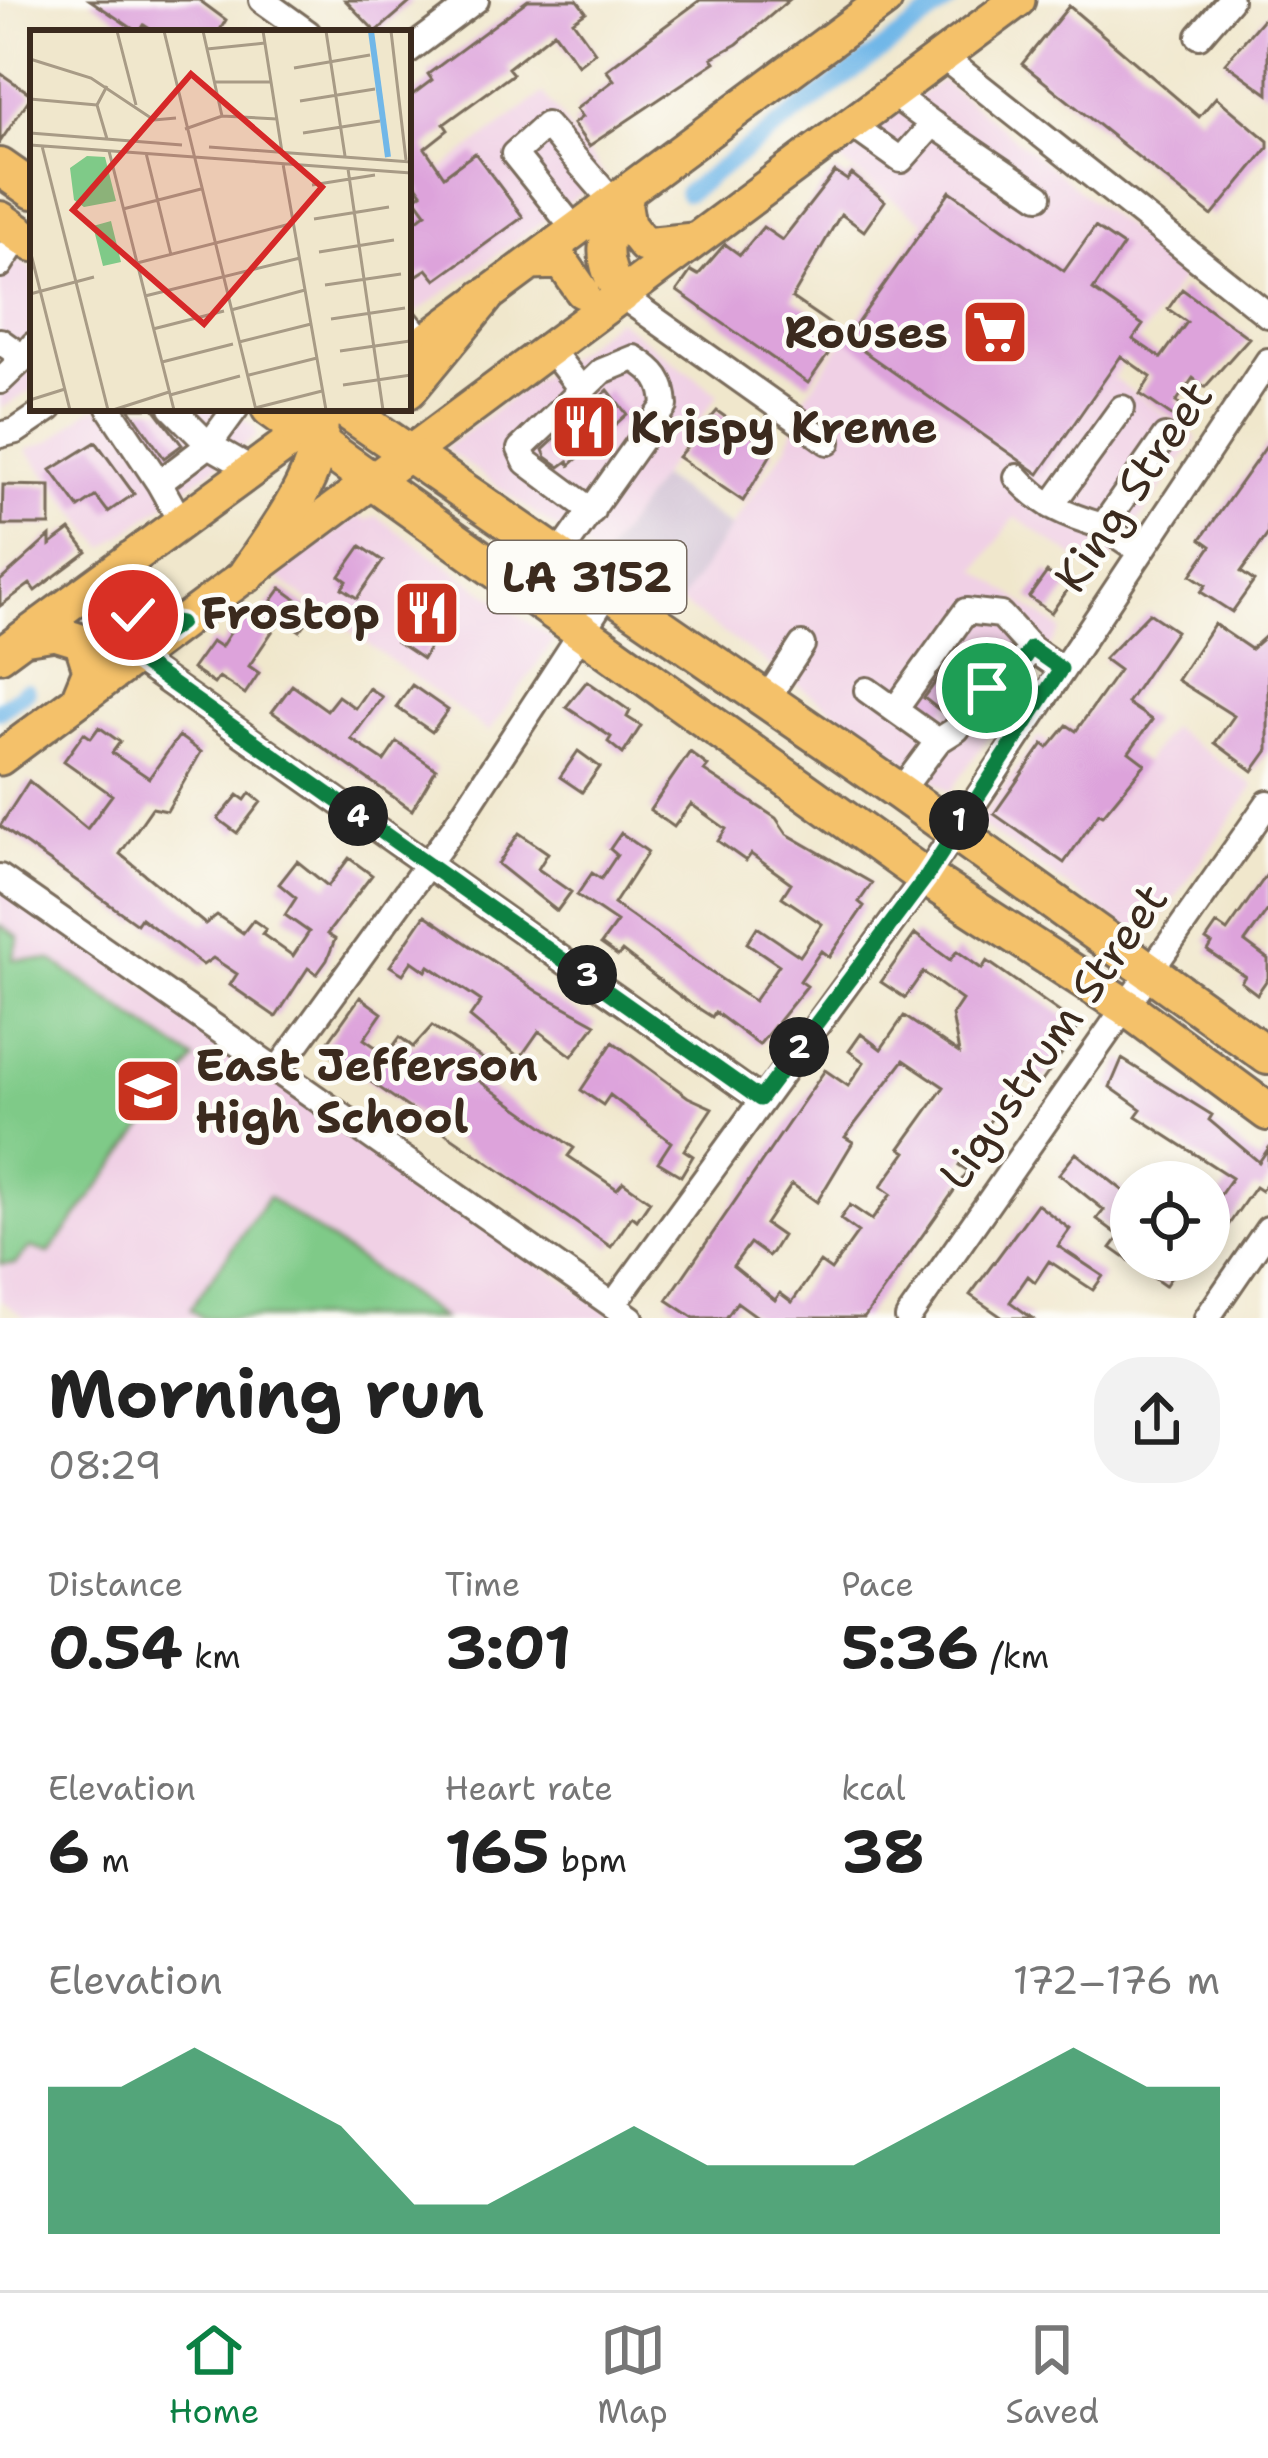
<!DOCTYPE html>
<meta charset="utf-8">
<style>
:root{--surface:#fff;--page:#f2f2f2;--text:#222;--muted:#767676;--line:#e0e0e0;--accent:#0b8043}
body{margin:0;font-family:"Shantell Sans",sans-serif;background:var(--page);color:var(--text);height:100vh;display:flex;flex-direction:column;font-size:45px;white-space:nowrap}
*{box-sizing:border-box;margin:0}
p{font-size:39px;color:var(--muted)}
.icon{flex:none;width:66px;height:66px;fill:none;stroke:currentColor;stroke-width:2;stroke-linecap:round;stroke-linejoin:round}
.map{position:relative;height:1318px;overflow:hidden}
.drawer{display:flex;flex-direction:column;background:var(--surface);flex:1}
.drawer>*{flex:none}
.fabs{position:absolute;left:1110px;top:1161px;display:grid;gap:24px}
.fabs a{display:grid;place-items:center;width:120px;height:120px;border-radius:50%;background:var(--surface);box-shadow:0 6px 18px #0003;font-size:60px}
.pin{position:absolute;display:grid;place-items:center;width:102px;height:102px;color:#fff;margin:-51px;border:6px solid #fff;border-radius:50%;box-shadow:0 3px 12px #0007}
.km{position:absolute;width:60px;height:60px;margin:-30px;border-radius:50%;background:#222;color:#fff;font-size:33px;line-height:60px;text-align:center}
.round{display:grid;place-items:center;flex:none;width:126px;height:126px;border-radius:48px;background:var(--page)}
.head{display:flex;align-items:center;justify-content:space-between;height:204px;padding:0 48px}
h1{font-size:66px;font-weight:700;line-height:90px}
.metrics{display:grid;grid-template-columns:repeat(3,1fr);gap:18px;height:204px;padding:12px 48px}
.metrics div{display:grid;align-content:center}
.metrics b{font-size:60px;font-weight:700}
.metrics small{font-size:33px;font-weight:400}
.metrics p{font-size:33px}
.chart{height:336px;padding:24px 48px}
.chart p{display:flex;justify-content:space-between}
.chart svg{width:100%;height:216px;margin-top:12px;fill:var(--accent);opacity:.7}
.dock{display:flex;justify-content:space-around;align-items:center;height:168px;border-top:3px solid var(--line);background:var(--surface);font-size:33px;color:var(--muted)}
.dock a{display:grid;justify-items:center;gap:6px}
.dock .selected{color:var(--accent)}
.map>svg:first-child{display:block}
.built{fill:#f0d0e5}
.industrial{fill:#cebed2}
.green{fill:#7fca88;stroke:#5d7a53;stroke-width:3}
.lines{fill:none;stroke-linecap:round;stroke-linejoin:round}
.canal{stroke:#71b7e8;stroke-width:18}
.building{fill:#dda3db;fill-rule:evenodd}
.minor-casing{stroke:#7a6c5b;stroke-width:30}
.major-casing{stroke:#7a6c5b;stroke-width:39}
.highway-casing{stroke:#7a6c5b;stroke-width:42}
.minor{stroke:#fff;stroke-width:24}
.major{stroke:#f4c16a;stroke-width:33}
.highway{stroke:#f4c16a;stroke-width:36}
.route-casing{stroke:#fff;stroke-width:24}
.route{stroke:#0b8043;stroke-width:15}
.labels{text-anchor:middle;stroke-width:9;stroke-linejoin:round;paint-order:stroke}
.shield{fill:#fdfcf7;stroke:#75695f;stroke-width:3}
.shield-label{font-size:42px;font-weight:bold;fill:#3b2a1e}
.poi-label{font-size:45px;font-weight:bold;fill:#3b2a1e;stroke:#fdfcf7;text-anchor:end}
.street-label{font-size:45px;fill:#3b2a1e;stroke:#fdfcf7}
.inset-river{fill:none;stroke:#71b7e8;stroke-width:6}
.inset-road{fill:none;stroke:#a89b86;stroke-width:3}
.view{fill:#d62828;fill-opacity:0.15;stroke:#d62828;stroke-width:6}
.inset-edge{fill:none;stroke:#3b2a1e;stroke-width:6}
</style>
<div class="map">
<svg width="1268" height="1318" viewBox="0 0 1268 1318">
<rect width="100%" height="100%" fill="#fdfcf7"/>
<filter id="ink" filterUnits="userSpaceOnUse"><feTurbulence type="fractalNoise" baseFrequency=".00833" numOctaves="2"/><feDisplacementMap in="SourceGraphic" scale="24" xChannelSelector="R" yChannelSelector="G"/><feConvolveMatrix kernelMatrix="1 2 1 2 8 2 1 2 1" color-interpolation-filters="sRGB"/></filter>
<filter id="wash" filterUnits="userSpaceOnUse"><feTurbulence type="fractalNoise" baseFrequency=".004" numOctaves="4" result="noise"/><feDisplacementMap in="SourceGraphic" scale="48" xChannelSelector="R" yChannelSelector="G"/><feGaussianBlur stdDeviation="2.7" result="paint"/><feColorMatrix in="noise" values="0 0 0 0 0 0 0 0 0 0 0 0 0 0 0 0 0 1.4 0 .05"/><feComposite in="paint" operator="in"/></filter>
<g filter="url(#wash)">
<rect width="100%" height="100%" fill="#f0e7cc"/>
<!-- built -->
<path class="built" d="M942 80 1184 275 1113 378 1197 438 1101 575 1015 517 977 570 1062 630 950 792 679 602 788 444 801 403 924 222 831 155Z
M543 93 605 176 408 319V196Z
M0 247 33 270V390L0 409Z
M617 319 718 394 601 561 445 448Z
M92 408H228L255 427 257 436 105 548 26 450 51 441Z
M357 516 366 520 376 516 554 640 489 732 268 571 313 549Z
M1170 727 1254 786 1145 941 978 823 1039 736 1122 794Z
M0 883 617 1318H26L0 1300Z"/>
<!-- industrial -->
<path class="industrial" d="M660 477 731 527 674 611 601 561Z"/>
<!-- green -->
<path class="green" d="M0 925 19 938 13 959 51 960 195 1060 49 1253 30 1247 15 1264H1Z
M268 1197 442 1318H203L190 1309Z"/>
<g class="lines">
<!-- canal -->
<path class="canal" d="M687 193 950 0
M0 710 26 691"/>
</g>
<g id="blocks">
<!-- building -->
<path class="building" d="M90 0H199L226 20 218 33H156L144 25 139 33Z
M345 0H413L376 32Z
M528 0H577L586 12 573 21 595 52 578 65 554 32 508 68 513 74 444 124 448 130 425 148 444 176 475 153 523 217 436 280 427 269 408 281V227L426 213 415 198 422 193 408 174V98L432 80 428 74Z
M700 0H789L737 44 712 58 715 62 589 146 573 124 582 117 576 109 614 80 606 70Z
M1069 6 1199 117 1216 97 1268 141V148L1212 216 1022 64Z
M1268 13V94L1225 63Z
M0 73 32 95 0 142Z
M835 172 847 180 852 174 885 201 864 231 841 214 792 298 843 333 808 383 677 291 691 271 698 275 725 244 740 255 763 227 782 240Z
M950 191 1064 271 1095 227 1123 246 1093 290 1143 325 1133 339 1161 358 1187 322 1168 309 1182 289 1249 338 1205 387 1193 378 1176 402 1194 414 1186 426 1140 394 1151 377 1121 356 1039 474 846 339Z
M608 390 627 414 570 465 568 461 560 467 546 457 543 450Z
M129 408H154L182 445 164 458Z
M717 411 773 451 743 501 678 457Z
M96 442 134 494 108 512 96 496 79 508 51 470Z
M1268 444V534L1241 572 1254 581 1232 612 1201 592 1206 585 1191 575 1211 546 1201 539Z
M3 485 50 486V525H2Z
M70 530 87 552 35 591 30 584 0 606V581L50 536V545Z
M361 546 383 561 357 598 342 588 347 581 340 576Z
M1047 572 1069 588 1051 613 1029 597Z
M434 586 455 601 423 659 396 641Z
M281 588 314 612 300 631 283 619 274 629 249 666 259 673 245 694 219 677 214 684 192 669 212 641 221 647 244 611 258 620Z
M1149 613 1176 631 1127 703 1152 720 1129 752 1145 764 1103 815 1099 813 1064 863 994 814 1043 744 1048 748 1067 725 1076 731 1119 670 1104 659Z
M1214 624 1251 649 1268 634V750L1253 771 1215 743 1234 716 1177 680Z
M960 648 979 661 942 712 924 698Z
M587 681 630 711 627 717 641 726 623 754 608 742 611 737 566 707Z
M292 685 327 710 338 696 355 708 369 688 382 697 351 739 384 761 397 742 436 769 412 810 272 712Z
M412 685 448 710 432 732 396 707Z
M99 727 120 742 112 753 149 778 179 736 201 752 167 811 152 808 120 854 205 924 217 915 243 933 253 920 266 929 262 934 293 956 309 932 285 915 296 898 279 884 297 861 328 886 349 858 372 875 327 934 335 939 327 960 317 974 308 968 276 1017 230 985 237 974 213 958 203 965 141 918 137 924 0 826 29 781 87 829 112 795 64 761 84 733 91 738Z
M578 751 600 767 582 792 560 777Z
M690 752 708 766 704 771 776 818 787 834 872 883 859 902 864 906 829 957 821 951 800 981 807 986 759 1045 715 1012 712 1017 684 999 622 951 618 956 601 944 617 922 577 895 592 873 601 879 617 855 610 849 621 833 648 852 614 904 709 971 754 1001 779 965 747 943 757 927 800 956 822 924 782 897 791 883 751 854 746 861 718 841 726 829 691 804 674 827 650 810Z
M250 793 261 802 237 833 218 819 238 795 245 800Z
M519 833 548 853 538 869 571 892 557 911 498 864Z
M1268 873V910L1245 942 1268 959V978L1257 994 1241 982 1245 976 1208 951 1212 944 1206 940 1217 924 1227 931Z
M425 915 538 992 596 1024 572 1056 539 1031 520 1058 470 1017 481 1001 429 966 426 971 412 961 403 974 390 966Z
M915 934 950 960 957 951 982 969 987 961 1000 970 1079 1026 1070 1042 1038 1087 1022 1075 959 1165 968 1171 864 1318H759L737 1302 726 1318H694L667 1300 825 1070 848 1086 864 1062 849 1051 861 1034 881 1049 904 1016 959 1053 952 1015 962 1000 923 972 905 998 881 982ZM904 1060 944 1087 900 1148 906 1152 881 1187 891 1194 872 1220 850 1205 840 1219 858 1232 831 1270 820 1262 792 1302 780 1293 775 1300 733 1266 750 1243 768 1256 772 1252 782 1236 765 1224 792 1184 817 1202 853 1142 845 1137Z
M360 997 382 1013 364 1039 387 1055 400 1037 413 1047 432 1026 483 1059 471 1075 574 1148 568 1156 617 1189 623 1182 650 1201 637 1220 632 1216 611 1247 323 1049Z
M613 1042 688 1097 712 1108 684 1150 693 1156 681 1176 658 1162 671 1142 610 1095 603 1105 581 1090Z
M1122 1059 1212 1115 1209 1120 1259 1162 1268 1149V1181L1261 1191 1255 1187 1225 1230 1209 1219V1211L1232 1178 1136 1116 1141 1109 1110 1087Z
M1076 1153 1131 1197V1260H1183L1165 1286 1111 1248 1120 1236 1097 1219 1104 1210 1059 1174Z
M1037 1204 1070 1229 1058 1246 1103 1276 1093 1290 1049 1261 1035 1282 1028 1276 1010 1302 1032 1318H1003L970 1295Z"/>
</g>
</g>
<g filter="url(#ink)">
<use href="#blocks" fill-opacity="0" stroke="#7a6c5b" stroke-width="3"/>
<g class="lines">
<!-- minor casing -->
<g class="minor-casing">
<path id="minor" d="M262 0 308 33
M1199 36 1230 0
M408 51 476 0
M942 56 1268 315
M849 123 901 160 933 124 891 93
M933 124 1039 196
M575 230 514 154 546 125 613 202
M0 265 20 234
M622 296 828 442
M408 323 424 343
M0 341 24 358 33 345
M550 349 581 389
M0 381 24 358
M109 408 159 483
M172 408 209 445 253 470
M0 435 16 431 50 408
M1017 477C1041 505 1068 516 1103 526
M1051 506 1122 408
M181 522 159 483 209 445 236 408
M1140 551 1103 526 1165 437
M558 557 665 406C664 381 655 371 634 358L602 371 520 449 526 462 592 511
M133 657 760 1099
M867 690 938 741
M766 700 802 645
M895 710 966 611 1001 615 1031 648 1061 669
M900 792 938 741 957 729 987 687 1020 664 1031 648
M0 877 631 1318
M277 1071 453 829 608 592
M613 1305 925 877 1268 361
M908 1318 1268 803
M1207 1318 1268 1229"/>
</g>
<!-- major casing -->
<g class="major-casing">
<path id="major" d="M624 201 628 225 644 245 693 240
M531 263 562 262 582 291
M622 296C598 260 602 235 626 199
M408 354 885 0
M131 558 122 579 125 608 149 621 180 623
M23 638 55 633 81 641 90 670 78 699
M0 655 325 416
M0 758 1018 0"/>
</g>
<!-- highway casing -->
<g class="highway-casing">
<path id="highway" d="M0 167 33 190
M0 220 33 243
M408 390 484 298
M270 408 925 877 1126 1007 1268 1112
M343 408 900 792 1268 1056
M247 574C274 535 335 458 316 408"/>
</g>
<!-- minor -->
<use href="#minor" class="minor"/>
<!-- major -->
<use href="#major" class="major"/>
<!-- highway -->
<use href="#highway" class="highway"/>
</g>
</g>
<g class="lines" filter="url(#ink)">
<!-- route casing -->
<g class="route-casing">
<path id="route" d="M133 615 180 623 134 657 760 1099 926 877 1061 669 1031 648 1020 664 987 688"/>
</g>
<!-- route -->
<use href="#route" class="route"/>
</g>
<!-- icons -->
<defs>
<g id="supermarket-square" transform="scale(3.45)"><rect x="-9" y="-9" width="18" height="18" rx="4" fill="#c8321e" stroke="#fdfcf7"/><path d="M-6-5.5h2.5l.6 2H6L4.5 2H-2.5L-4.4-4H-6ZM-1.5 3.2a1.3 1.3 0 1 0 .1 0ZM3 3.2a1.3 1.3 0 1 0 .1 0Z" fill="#fff"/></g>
<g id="restaurant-square" transform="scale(3.45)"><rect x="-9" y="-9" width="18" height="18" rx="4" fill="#c8321e" stroke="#fdfcf7"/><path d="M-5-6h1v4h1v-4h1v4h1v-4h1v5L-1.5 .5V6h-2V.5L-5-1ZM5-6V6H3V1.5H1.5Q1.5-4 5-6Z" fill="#fff"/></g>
<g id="school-square" transform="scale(3.45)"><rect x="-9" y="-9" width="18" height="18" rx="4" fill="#c8321e" stroke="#fdfcf7"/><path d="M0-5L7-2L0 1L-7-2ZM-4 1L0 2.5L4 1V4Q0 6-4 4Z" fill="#fff"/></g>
</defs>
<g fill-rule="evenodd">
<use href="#supermarket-square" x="995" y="332"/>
<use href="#restaurant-square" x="584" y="427"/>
<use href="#restaurant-square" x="427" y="613"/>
<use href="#school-square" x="148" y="1091"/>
</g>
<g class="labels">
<!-- shield labels -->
<rect class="shield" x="488" y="541" width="198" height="72" rx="9"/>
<g class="shield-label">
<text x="587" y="592">LA 3152</text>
</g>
<!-- poi labels -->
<g class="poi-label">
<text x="948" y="348">Rouses</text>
<text x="630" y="443" text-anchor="start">Krispy Kreme</text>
<text x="380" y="629">Frostop</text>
<text x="195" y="1081" text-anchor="start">East Jefferson<tspan x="195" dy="52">High School</tspan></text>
</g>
<!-- street labels -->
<g class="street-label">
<text transform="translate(1133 486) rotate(-56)" y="16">King Street</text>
<text transform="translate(1053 1036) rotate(-55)" y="16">Ligustrum Street</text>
</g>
</g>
<!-- overview -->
<g transform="translate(30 30)">
<rect width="381" height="381" fill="#f0e7cc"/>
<path d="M57 126 75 127 86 171 54 177 44 170 40 138ZM81 191 91 232 73 236 63 196Z" fill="#7fca88"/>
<path class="inset-river" d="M341 1 358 127"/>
<path class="inset-road" d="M87 1 106 75M134 1 226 380M173 1 192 86M233 1 252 122M296 1 315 126M361 1 376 130M177 19 235 13M0 29 61 48 124 90 146 88M264 38 340 25M184 52H241M0 69 67 75M270 71 345 59M155 99 192 86 247 89M0 103 152 115M273 103 350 91M77 109 67 75 77 56M0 115 381 143M12 116 78 380M179 117 381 132M79 121 144 380M116 123 141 225M253 134 296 380M318 139 353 380M282 155 345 145M93 179 171 159M284 189 359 177M0 220 40 380M289 222 364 210M107 233 264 193M295 255 371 244M0 264 64 247M115 266 270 228M201 280 275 260M301 289 375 278M123 299 194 281M209 312 281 294M310 321 380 311M132 332 203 314M219 345 287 328M313 355 381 345M140 365 210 346M0 370 35 359M225 378 292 361M83 380 139 362"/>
<path class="view" d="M161 44 292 157 174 294 43 180Z"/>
<rect width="381" height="381" class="inset-edge"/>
</g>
</svg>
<div class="fabs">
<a><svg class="icon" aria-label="locate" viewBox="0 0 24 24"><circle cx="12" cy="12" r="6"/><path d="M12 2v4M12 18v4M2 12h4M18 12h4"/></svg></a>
</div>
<div class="pin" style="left:987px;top:688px;background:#1e9e55"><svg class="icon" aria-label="arrive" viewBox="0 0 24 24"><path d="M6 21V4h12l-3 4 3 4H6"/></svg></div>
<div class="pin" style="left:133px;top:615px;background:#d93025"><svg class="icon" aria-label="check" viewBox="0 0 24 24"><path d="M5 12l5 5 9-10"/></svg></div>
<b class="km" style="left:959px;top:820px">1</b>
<b class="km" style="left:799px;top:1047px">2</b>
<b class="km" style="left:587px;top:975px">3</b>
<b class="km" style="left:358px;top:816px">4</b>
</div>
<section class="drawer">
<div class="head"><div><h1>Morning run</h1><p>08:29</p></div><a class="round"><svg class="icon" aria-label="share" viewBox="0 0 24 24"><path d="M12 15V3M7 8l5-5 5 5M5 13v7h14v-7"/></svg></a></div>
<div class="metrics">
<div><p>Distance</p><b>0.54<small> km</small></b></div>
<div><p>Time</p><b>3:01</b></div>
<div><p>Pace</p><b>5:36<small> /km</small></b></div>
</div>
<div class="metrics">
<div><p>Elevation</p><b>6<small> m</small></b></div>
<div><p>Heart rate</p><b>165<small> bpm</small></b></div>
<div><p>kcal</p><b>38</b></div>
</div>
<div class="chart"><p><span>Elevation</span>172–176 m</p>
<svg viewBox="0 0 160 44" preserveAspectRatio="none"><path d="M0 44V14L10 14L20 6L30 14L40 22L50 38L60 38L70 30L80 22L90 30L100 30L110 30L120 22L130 14L140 6L150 14L160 14V44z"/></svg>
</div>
</section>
<nav class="dock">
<a class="selected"><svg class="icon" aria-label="home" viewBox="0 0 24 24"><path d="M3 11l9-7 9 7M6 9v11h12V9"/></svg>Home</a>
<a><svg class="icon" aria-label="map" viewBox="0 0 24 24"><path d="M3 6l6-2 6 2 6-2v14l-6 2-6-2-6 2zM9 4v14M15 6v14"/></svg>Map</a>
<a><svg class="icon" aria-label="saved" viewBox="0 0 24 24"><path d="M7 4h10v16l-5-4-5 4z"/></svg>Saved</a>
</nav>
